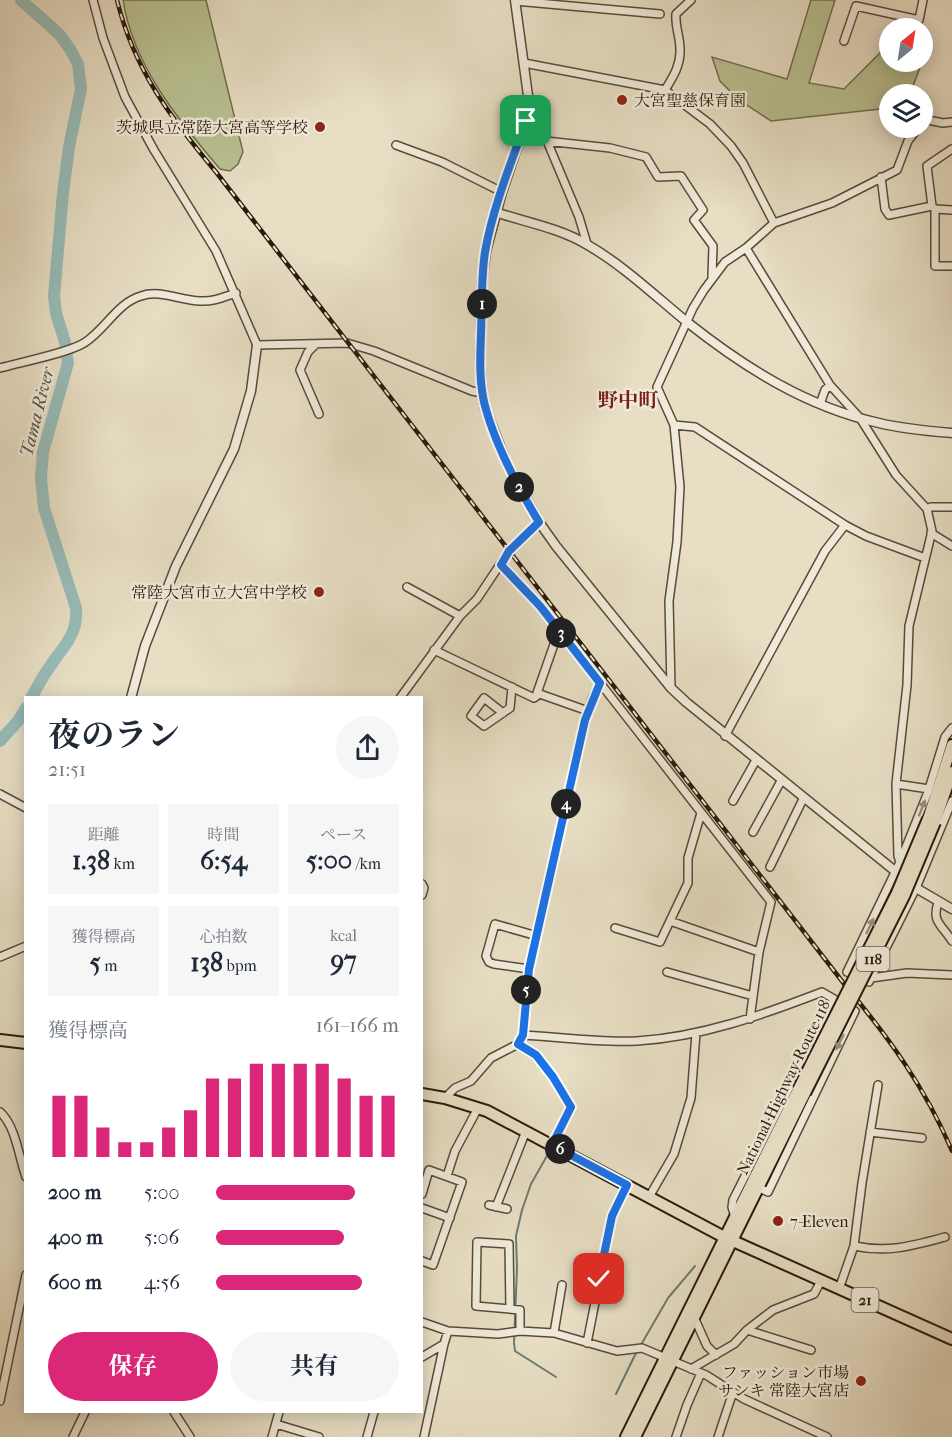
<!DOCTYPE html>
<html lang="ja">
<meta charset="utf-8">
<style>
:root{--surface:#fff;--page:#f6f6f7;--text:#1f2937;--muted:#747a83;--accent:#db2777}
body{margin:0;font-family:"IM FELL French Canon","Noto Serif JP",serif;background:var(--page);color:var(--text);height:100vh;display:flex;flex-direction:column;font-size:22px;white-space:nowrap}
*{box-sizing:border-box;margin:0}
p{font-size:20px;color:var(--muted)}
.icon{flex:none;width:33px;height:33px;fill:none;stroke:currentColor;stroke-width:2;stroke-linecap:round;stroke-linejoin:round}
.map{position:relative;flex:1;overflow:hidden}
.side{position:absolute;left:24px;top:696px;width:399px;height:717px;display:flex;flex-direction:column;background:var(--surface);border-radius:0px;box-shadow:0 3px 15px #0003}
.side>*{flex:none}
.needle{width:39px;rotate:30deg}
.buttons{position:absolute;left:879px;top:18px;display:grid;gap:12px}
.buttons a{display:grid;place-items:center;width:54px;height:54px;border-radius:50%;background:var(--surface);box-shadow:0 3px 15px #0003;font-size:30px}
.pin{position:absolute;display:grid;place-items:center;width:51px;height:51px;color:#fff;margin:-26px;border-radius:12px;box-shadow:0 3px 9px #0006}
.km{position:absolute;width:30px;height:30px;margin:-15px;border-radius:50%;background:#222;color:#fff;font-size:16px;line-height:30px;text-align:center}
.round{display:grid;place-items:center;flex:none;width:63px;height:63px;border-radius:32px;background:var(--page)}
.headline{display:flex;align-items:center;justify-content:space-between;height:102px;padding:0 24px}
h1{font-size:33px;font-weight:700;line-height:45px}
.figures{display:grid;grid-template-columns:repeat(3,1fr);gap:9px;height:102px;padding:6px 24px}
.figures div{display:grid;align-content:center;border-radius:0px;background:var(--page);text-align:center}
.figures b{font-size:26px;font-weight:700}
.figures small{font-size:16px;font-weight:400}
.figures p{font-size:16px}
.chart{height:168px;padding:12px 24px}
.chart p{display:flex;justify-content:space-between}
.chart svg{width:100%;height:108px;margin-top:6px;stroke:var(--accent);stroke-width:6}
.primary-button{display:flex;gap:12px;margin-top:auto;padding:12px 24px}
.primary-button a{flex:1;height:69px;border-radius:36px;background:var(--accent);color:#fff;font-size:24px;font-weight:700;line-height:69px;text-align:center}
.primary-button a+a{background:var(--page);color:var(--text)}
ul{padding:0 24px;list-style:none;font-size:20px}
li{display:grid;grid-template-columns:96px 72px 1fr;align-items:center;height:45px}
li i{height:15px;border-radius:8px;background:var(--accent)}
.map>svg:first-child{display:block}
.green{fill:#b9c091;stroke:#726d4e;stroke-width:1.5}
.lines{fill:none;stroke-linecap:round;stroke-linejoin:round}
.stream{stroke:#6b7b72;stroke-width:2}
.river{stroke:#97bcb8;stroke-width:12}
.minor-casing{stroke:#594b38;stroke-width:10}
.tertiary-casing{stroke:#594b38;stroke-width:11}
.primary-casing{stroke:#2a1a0a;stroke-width:14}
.trunk-casing{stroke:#2a1a0a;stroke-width:14}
.minor{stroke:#efead9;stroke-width:7}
.tertiary{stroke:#efead9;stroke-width:8}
.primary{stroke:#e7dec4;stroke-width:10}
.trunk{stroke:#e7dec4;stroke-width:10}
.rail-casing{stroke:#2a1a0a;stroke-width:4.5}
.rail{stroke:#efead9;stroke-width:2;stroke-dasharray:7;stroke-linecap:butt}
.trunk-bridge-casing{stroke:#2a1a0a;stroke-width:14;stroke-linecap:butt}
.trunk-bridge{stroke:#e7dec4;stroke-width:10}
.oneway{fill:#968c7c}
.route-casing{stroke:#fff;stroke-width:12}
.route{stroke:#1a73e8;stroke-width:8}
.poi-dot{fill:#8f2418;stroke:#efead9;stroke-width:2}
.labels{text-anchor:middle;stroke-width:5;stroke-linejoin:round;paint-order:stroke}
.shield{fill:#efead9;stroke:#655848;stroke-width:1.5}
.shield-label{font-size:15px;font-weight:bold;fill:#2a1a0a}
.poi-label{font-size:16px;fill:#2a1a0a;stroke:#efead9;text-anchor:end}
.street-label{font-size:16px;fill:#2a1a0a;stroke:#efead9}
.water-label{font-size:18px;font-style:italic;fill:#505347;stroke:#efead9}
.quarter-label{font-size:20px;font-weight:bold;fill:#7a1f14;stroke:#efead9}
</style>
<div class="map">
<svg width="952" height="1437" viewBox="0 0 952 1437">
<rect width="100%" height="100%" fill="#e7dec4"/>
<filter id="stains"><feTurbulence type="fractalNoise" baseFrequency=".00333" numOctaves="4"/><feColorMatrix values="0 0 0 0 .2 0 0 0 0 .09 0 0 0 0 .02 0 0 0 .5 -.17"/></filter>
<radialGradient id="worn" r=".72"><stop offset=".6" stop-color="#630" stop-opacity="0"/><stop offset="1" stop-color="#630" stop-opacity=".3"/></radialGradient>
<!-- green -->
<path class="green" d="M123 0H206L243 152 238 164 230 171 220 169C178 120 133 65 123 0Z
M811 0H835L809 83 844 89 889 44 890 62H922L910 94H890L889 108 771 121 739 100 720 81 712 57 787 79Z"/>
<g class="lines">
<!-- stream -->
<path class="stream" d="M548 1154 531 1184 522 1210 516 1236 517 1268 514 1343 515 1351 556 1377
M616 1394 634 1357 668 1298 695 1266"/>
<!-- river -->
<path class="river" d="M21 0 59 34 70 49 78 64 81 89 69 147 63 193 54 296 56 313 65 342 68 363 43 452 41 478 44 508 76 608C78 636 63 646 49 668 42 677 37 688 31 698
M0 741 18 721 26 708"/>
<!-- minor casing -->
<g class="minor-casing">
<path id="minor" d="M93 0 103 38 125 97 154 150 216 251 257 345 347 343 374 351 472 391 482 393
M515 1 660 14
M844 41 856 6 919 20 923 0
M524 63 665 90 710 124 731 146 743 163 774 223
M665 90C673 77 681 65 680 49 680 37 675 27 676 14L691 0
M529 111 539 122 579 217 587 244
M922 123 928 120 943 123 952 122
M546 141 610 148 646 157 658 177 681 176 703 210 694 220 713 246 712 277
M396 145 442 162 502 192
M881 177 885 209 889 215 932 206 935 209 952 210
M932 206 927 166 952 149
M935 209V266H952
M746 248 830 385 860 418 896 475 927 509 932 531 909 626 907 685 896 784 898 856 900 862 847 972 869 982 871 978 907 973 952 975
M316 344 308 352 300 370 319 414
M0 368C21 362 68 353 84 343 105 330 117 303 141 296 160 289 181 301 200 301 213 302 224 297 236 293
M820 404 825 390 830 385
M674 425 695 427 845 525 866 536 925 558
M927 509 931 507H952
M931 533 952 546
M501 565 540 606 771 902 759 952 750 1019
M407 587 460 616
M559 630 537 693 588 711
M434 650 534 698 539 694
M671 688 669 601 677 542 680 487 674 425 657 387 693 308 704 290 725 262 746 248 774 223 832 203 897 170 908 141 918 128
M400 698 460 616 477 599 509 551 539 522
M503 713 484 698 471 716 484 726 510 708 512 687
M725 736 825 551 845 525
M896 784 929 789
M0 794 26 808
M733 801 756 760
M753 832 781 781
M900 862 928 792 945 737 952 728
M770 867 803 799
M422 884 424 888 422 895
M938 903C931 922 943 926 952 941
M670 921 759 952
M615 928 660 942 688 883V858L701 813
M0 957 26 946
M529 969 494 964 489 962 486 956 495 924 537 936
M667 972 753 996
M871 978 916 888 952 801
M523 1035C560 1037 599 1043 637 1041 702 1037 762 1015 822 992L855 1011 768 1192 759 1188
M518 1044 536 1055 553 1077 571 1107 552 1145
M445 1098 455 1088 471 1081 491 1058 518 1044 523 1035 529 969 585 721 592 699 600 683
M0 1112C16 1126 19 1158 26 1177
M870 1132 922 1138
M447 1176 455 1151 478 1108
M422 1194 429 1170 462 1182 433 1265 422 1261
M649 1197 674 1154 691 1098 696 1033
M489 1205 507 1209
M496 1207 526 1131
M422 1208 450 1218
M735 1217 732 1207 733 1200 834 999
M854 1246C888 1253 912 1246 945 1237
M839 1289 854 1246 862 1183 878 1085
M510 1309 509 1244 477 1242 476 1306 520 1310V1331
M694 1317 707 1346 716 1355
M422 1322 448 1331 498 1334 520 1331 554 1333 617 1351 642 1348 706 1375 744 1399 827 1437
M747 1330 811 1350
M554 1333 562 1285
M587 1343 612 1216 627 1185
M422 1357 444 1344 448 1331
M691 1369 734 1344 747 1330 773 1310 814 1294 821 1281
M0 1401 26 1275
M174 1412 190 1437
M276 1424 319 1437
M73 1437 85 1412
M272 1437 279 1412
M367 1437 374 1412
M424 1437 444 1344
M676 1437 687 1405 701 1373
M718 1437 733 1392"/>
</g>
<!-- tertiary casing -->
<g class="tertiary-casing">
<path id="tertiary" d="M515 0 529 103 526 121 502 192 486 251 482 283 480 358 482 393 485 408 507 464 539 522 556 546 671 688 686 702 916 888 952 909
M495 212C525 222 559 228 586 244 623 265 654 295 687 322 745 368 807 407 879 423 903 429 928 431 952 433
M131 698 145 646 176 566 234 449 251 391 257 345"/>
</g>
<!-- primary casing -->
<g class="primary-casing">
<path id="primary" d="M0 1040 26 1043
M422 1094 445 1098 487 1111 724 1237 952 1339"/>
</g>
<!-- trunk casing -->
<g class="trunk-casing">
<path id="trunk" d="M928 819 952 745
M935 822 952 772
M626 1437 798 1090
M635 1437 805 1093"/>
</g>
<!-- minor -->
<use href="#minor" class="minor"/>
<!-- tertiary -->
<use href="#tertiary" class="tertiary"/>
<!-- primary -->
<use href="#primary" class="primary"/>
<!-- trunk -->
<use href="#trunk" class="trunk"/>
<!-- rail casing -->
<g class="rail-casing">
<path id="rail" d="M117 0C134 70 171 118 216 172L845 985C889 1038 925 1087 952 1151"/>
</g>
<!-- rail -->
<use href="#rail" class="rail"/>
<!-- trunk-bridge casing -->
<g class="trunk-bridge-casing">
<path id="trunk-bridge" d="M798 1090 897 893 928 819
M805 1093 904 896 935 822"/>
</g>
<!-- trunk-bridge -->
<use href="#trunk-bridge" class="trunk-bridge"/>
</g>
<!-- one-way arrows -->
<defs><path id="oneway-solid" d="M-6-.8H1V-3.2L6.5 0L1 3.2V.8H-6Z" transform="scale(1.5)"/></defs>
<g class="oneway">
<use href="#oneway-solid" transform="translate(922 808) rotate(-69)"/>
<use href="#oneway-solid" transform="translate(870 926) rotate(-64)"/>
<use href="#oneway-solid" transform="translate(840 1042) rotate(116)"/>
</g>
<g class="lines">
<!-- route casing -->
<g class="route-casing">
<path id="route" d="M526 121C511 163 493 207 485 252 481 279 482 306 481 334 480 358 479 383 485 406 496 447 517 486 539 522L509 551 501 565 540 606 600 683 585 720 529 969 523 1035 518 1044 536 1055 553 1077 571 1107 552 1145 627 1185 612 1216 599 1279"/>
</g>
<!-- route -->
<use href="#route" class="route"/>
</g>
<!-- markers -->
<g class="poi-dot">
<circle cx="622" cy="100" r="6"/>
<circle cx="320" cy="127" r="6"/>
<circle cx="319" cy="592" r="6"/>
<circle cx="778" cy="1221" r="6"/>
<circle cx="861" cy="1381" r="6"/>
</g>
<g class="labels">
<!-- shield labels -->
<g class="shield">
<rect x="856.5" y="947" width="33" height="24" rx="4.5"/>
<rect x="851.5" y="1288" width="27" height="24" rx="4.5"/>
</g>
<g class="shield-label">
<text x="873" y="964">118</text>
<text x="865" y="1305">21</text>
</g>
<!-- poi labels -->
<g class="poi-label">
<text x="634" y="106" text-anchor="start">大宮聖慈保育園</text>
<text x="308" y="133">茨城県立常陸大宮高等学校</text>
<text x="307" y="598">常陸大宮市立大宮中学校</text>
<text x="790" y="1227" text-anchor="start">7-Eleven</text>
<text x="849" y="1378">ファッション市場<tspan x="849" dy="18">サンキ 常陸大宮店</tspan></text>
</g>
<!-- street labels -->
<g class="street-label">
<text transform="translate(783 1087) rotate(-64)" y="6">National Highway Route 118</text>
</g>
<!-- water labels -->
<g class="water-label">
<text transform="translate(37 412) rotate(-76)" y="6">Tama River</text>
</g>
<!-- quarter labels -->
<g class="quarter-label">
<text x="628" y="407">野中町</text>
</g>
</g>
<rect width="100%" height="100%" filter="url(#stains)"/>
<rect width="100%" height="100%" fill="url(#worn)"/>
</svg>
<div class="buttons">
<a><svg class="needle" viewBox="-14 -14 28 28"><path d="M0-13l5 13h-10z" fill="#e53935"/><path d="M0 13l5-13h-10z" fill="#747a83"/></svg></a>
<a><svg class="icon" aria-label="layers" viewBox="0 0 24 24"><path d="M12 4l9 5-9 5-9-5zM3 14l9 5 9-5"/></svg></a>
</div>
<div class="pin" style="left:526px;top:121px;background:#1e9e55"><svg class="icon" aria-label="arrive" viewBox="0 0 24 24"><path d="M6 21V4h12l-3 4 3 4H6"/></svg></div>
<div class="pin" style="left:599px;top:1279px;background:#d93025"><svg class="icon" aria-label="check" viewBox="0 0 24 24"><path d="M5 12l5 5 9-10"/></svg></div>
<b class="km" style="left:482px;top:304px">1</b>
<b class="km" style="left:519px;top:487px">2</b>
<b class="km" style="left:561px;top:633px">3</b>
<b class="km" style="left:566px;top:804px">4</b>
<b class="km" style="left:526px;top:990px">5</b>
<b class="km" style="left:560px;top:1149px">6</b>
<section class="side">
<div class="headline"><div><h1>夜のラン</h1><p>21:51</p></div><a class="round"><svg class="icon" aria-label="share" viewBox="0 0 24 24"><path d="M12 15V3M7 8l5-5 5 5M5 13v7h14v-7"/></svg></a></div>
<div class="figures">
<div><p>距離</p><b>1.38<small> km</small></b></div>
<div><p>時間</p><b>6:54</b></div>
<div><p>ペース</p><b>5:00<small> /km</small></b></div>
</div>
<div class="figures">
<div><p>獲得標高</p><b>5<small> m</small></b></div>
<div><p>心拍数</p><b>138<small> bpm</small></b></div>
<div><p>kcal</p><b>97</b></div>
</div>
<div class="chart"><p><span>獲得標高</span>161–166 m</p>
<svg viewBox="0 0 160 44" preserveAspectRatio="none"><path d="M5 44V19M15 44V19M25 44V32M35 44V38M45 44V38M55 44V32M65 44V25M75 44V12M85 44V12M95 44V6M105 44V6M115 44V6M125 44V6M135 44V12M145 44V19M155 44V19"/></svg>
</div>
<ul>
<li><b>200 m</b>5:00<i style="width:76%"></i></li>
<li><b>400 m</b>5:06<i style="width:70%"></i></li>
<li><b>600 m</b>4:56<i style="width:80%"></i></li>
</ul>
<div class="primary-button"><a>保存</a><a>共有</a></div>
</section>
</div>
